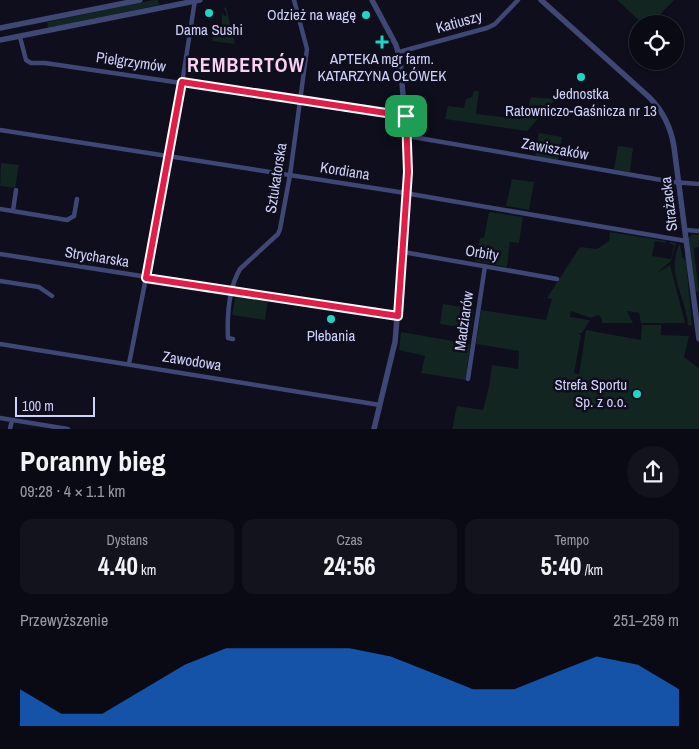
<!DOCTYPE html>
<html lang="pl">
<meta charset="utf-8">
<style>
:root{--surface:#0a0a15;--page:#13131e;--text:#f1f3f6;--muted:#999aa0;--line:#2a2b34;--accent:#1a73e8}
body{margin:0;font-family:"Archivo Narrow",sans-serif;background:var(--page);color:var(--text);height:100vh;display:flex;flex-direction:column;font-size:19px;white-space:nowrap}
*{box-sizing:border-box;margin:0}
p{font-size:16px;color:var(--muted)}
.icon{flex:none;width:28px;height:28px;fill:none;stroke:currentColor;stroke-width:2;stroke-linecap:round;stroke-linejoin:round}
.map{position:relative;height:429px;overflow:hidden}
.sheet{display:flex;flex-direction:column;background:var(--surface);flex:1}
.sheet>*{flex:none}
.buttons{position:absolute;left:629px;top:15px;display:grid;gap:10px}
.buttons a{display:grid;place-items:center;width:55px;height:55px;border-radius:50%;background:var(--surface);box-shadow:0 1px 4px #0004,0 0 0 1px var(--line);font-size:25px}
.scale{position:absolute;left:15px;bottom:12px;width:80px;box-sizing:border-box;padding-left:5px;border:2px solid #cfd2f9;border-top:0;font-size:14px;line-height:18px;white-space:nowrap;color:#cfd2f9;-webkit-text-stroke:4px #0e0e1c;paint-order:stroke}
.pin{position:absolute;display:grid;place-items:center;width:42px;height:42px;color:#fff;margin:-21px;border-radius:10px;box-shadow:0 2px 8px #0006}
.round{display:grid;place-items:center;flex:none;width:52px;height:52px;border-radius:26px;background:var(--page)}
.head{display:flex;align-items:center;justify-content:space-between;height:85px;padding:0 20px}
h1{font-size:28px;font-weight:700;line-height:38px}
.metrics{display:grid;grid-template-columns:repeat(3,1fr);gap:8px;height:85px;padding:5px 20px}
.metrics div{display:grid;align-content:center;border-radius:12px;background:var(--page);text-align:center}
.metrics b{font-size:25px;font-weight:700}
.metrics small{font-size:14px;font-weight:400}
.metrics p{font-size:14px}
.chart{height:140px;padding:10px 20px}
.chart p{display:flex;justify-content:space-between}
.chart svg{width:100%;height:90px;margin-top:5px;fill:var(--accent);opacity:.7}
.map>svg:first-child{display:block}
.green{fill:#122520}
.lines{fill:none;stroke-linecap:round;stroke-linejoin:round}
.minor{stroke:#3f4775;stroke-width:4.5}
.tertiary{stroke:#3f4775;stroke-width:5.5}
.route-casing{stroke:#fff;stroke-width:10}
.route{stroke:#e11d48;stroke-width:6}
.poi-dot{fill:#1dd7c5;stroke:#0e0e1c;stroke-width:2}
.labels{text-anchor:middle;stroke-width:5;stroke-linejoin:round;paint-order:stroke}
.poi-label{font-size:15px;fill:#cfd2f9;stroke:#0e0e1c}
.street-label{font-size:15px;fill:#cfd2f9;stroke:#0e0e1c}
.district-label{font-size:20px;font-weight:bold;letter-spacing:1px;fill:#f9d1f2;stroke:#0e0e1c}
</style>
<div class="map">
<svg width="699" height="429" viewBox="0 0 699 429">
<rect width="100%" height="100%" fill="#0e0e1c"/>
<!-- green -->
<path class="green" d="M154 0H158L159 5 48 28 47 22Z
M617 0H674L651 24H643Z
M226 7 235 44 212 41 213 35 222 36V12L224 16 227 15 224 8Z
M474 91H479L476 114 520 119 526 117 531 97 556 99 527 131 445 119 448 106 464 108 466 99 472 97Z
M539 133 562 137 558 160 535 157Z
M618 146 633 148 630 172 614 169Z
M1 163 19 165 15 188 0 186Z
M512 179 534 182 529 210 506 206Z
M489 212 523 217 519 243 510 242 507 267 475 261 480 238H484Z
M610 232 666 241V243L655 241 652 256 671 259 674 245 670 244V242L676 243 671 261 657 273 670 265 685 323H641L639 313 627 311 633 323H602V318L598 315 591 318 571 311 570 317 590 320 582 333H578L581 335 574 373 579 374 586 330 641 340 642 325H661V335L689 336 684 357 699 368V429H452L457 406 483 410 489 387 492 365 518 369 519 351 476 344 481 310 546 320 552 299 547 298 580 247 597 249 609 241Z
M693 234 699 235V247L694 248 693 242 699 292 695 291 688 238Z
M680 243 682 257 686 261 692 326 688 325C686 297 665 272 680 243Z
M240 295 268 299 265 320 232 315 235 299Z
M443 304 474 309 471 329 440 324Z
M401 332 470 344 466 380 421 373 425 356 399 350Z"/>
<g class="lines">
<!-- minor -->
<path class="minor" d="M20 37 26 60 31 63H45L406 116
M399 52 487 28 495 24 518 0
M0 130 399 192 686 241
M407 136 673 182 699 184
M0 209 67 220 74 216 77 199
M13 211 16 190
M685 230 699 231
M403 252 557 279
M0 254 398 316
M0 281 39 287 52 296
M233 339 228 338C227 316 229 288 240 269L278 234 280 229 290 175 307 49 294 0
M0 344 380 405
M129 364 174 135 195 0
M468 379 485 266
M0 418 68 429
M10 429 12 420"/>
<!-- tertiary -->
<path class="tertiary" d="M372 0 396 45 400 59 408 156 407 201 395 342 374 429
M541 0 649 97C663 111 671 127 674 147L699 339
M0 28 140 0
M0 40 200 0"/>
</g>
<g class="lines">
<!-- route casing -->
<g class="route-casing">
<path id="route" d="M182 82 406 116 408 172 398 316 146 278Z"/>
</g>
<!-- route -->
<use href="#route" class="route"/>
</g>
<!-- markers -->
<g class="poi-dot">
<circle cx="209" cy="13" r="5"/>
<circle cx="366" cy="15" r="5"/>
<path d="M379.5 34.5h5v5h5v5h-5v5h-5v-5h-5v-5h5z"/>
<circle cx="581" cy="77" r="5"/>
<circle cx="331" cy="319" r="5"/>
<circle cx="637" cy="394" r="5"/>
</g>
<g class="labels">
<!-- poi labels -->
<g class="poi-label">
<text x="356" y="20" text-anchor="end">Odzież na wagę</text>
<text x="209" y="35">Dama Sushi</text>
<text x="382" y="64">APTEKA mgr farm.<tspan x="382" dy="17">KATARZYNA OŁÓWEK</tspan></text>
<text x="581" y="99">Jednostka<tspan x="581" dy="17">Ratowniczo-Gaśnicza nr 13</tspan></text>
<text x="331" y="341">Plebania</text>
<text x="627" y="390" text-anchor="end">Strefa Sportu<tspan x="627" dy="17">Sp. z o.o.</tspan></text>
</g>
<!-- street labels -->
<g class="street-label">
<text transform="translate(459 22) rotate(-16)" y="5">Katiuszy</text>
<text transform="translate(131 62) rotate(8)" y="5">Pielgrzymów</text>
<text transform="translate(555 149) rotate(10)" y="5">Zawiszaków</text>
<text transform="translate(345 171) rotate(9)" y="5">Kordiana</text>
<text transform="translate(276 178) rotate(-81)" y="5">Sztukatorska</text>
<text transform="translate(669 204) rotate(-97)" y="5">Strażacka</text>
<text transform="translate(482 253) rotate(9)" y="5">Orbity</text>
<text transform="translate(97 257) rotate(9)" y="5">Strycharska</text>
<text transform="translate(464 321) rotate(-82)" y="5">Madziarów</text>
<text transform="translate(192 361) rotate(9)" y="5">Zawodowa</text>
</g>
<!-- district labels -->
<g class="district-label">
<text x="246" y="72">REMBERTÓW</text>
</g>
</g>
</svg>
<div class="buttons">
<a><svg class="icon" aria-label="locate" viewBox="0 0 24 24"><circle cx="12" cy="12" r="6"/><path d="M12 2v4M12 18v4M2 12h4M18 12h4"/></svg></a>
</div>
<div class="scale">100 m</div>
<div class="pin" style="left:406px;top:116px;background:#1e9e55"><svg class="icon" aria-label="arrive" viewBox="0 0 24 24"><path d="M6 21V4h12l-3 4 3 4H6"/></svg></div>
</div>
<section class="sheet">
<div class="head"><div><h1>Poranny bieg</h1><p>09:28 · 4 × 1.1 km</p></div><a class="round"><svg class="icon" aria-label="share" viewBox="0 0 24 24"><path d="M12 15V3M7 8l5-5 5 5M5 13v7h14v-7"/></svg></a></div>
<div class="metrics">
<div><p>Dystans</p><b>4.40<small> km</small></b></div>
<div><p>Czas</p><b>24:56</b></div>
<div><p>Tempo</p><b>5:40<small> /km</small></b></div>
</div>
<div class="chart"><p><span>Przewyższenie</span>251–259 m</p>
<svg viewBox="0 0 160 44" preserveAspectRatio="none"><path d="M0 44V26L10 38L20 38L30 26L40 14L50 6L60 6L70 6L80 6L90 10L100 18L110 26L120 26L130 18L140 10L150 14L160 26V44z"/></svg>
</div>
</section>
